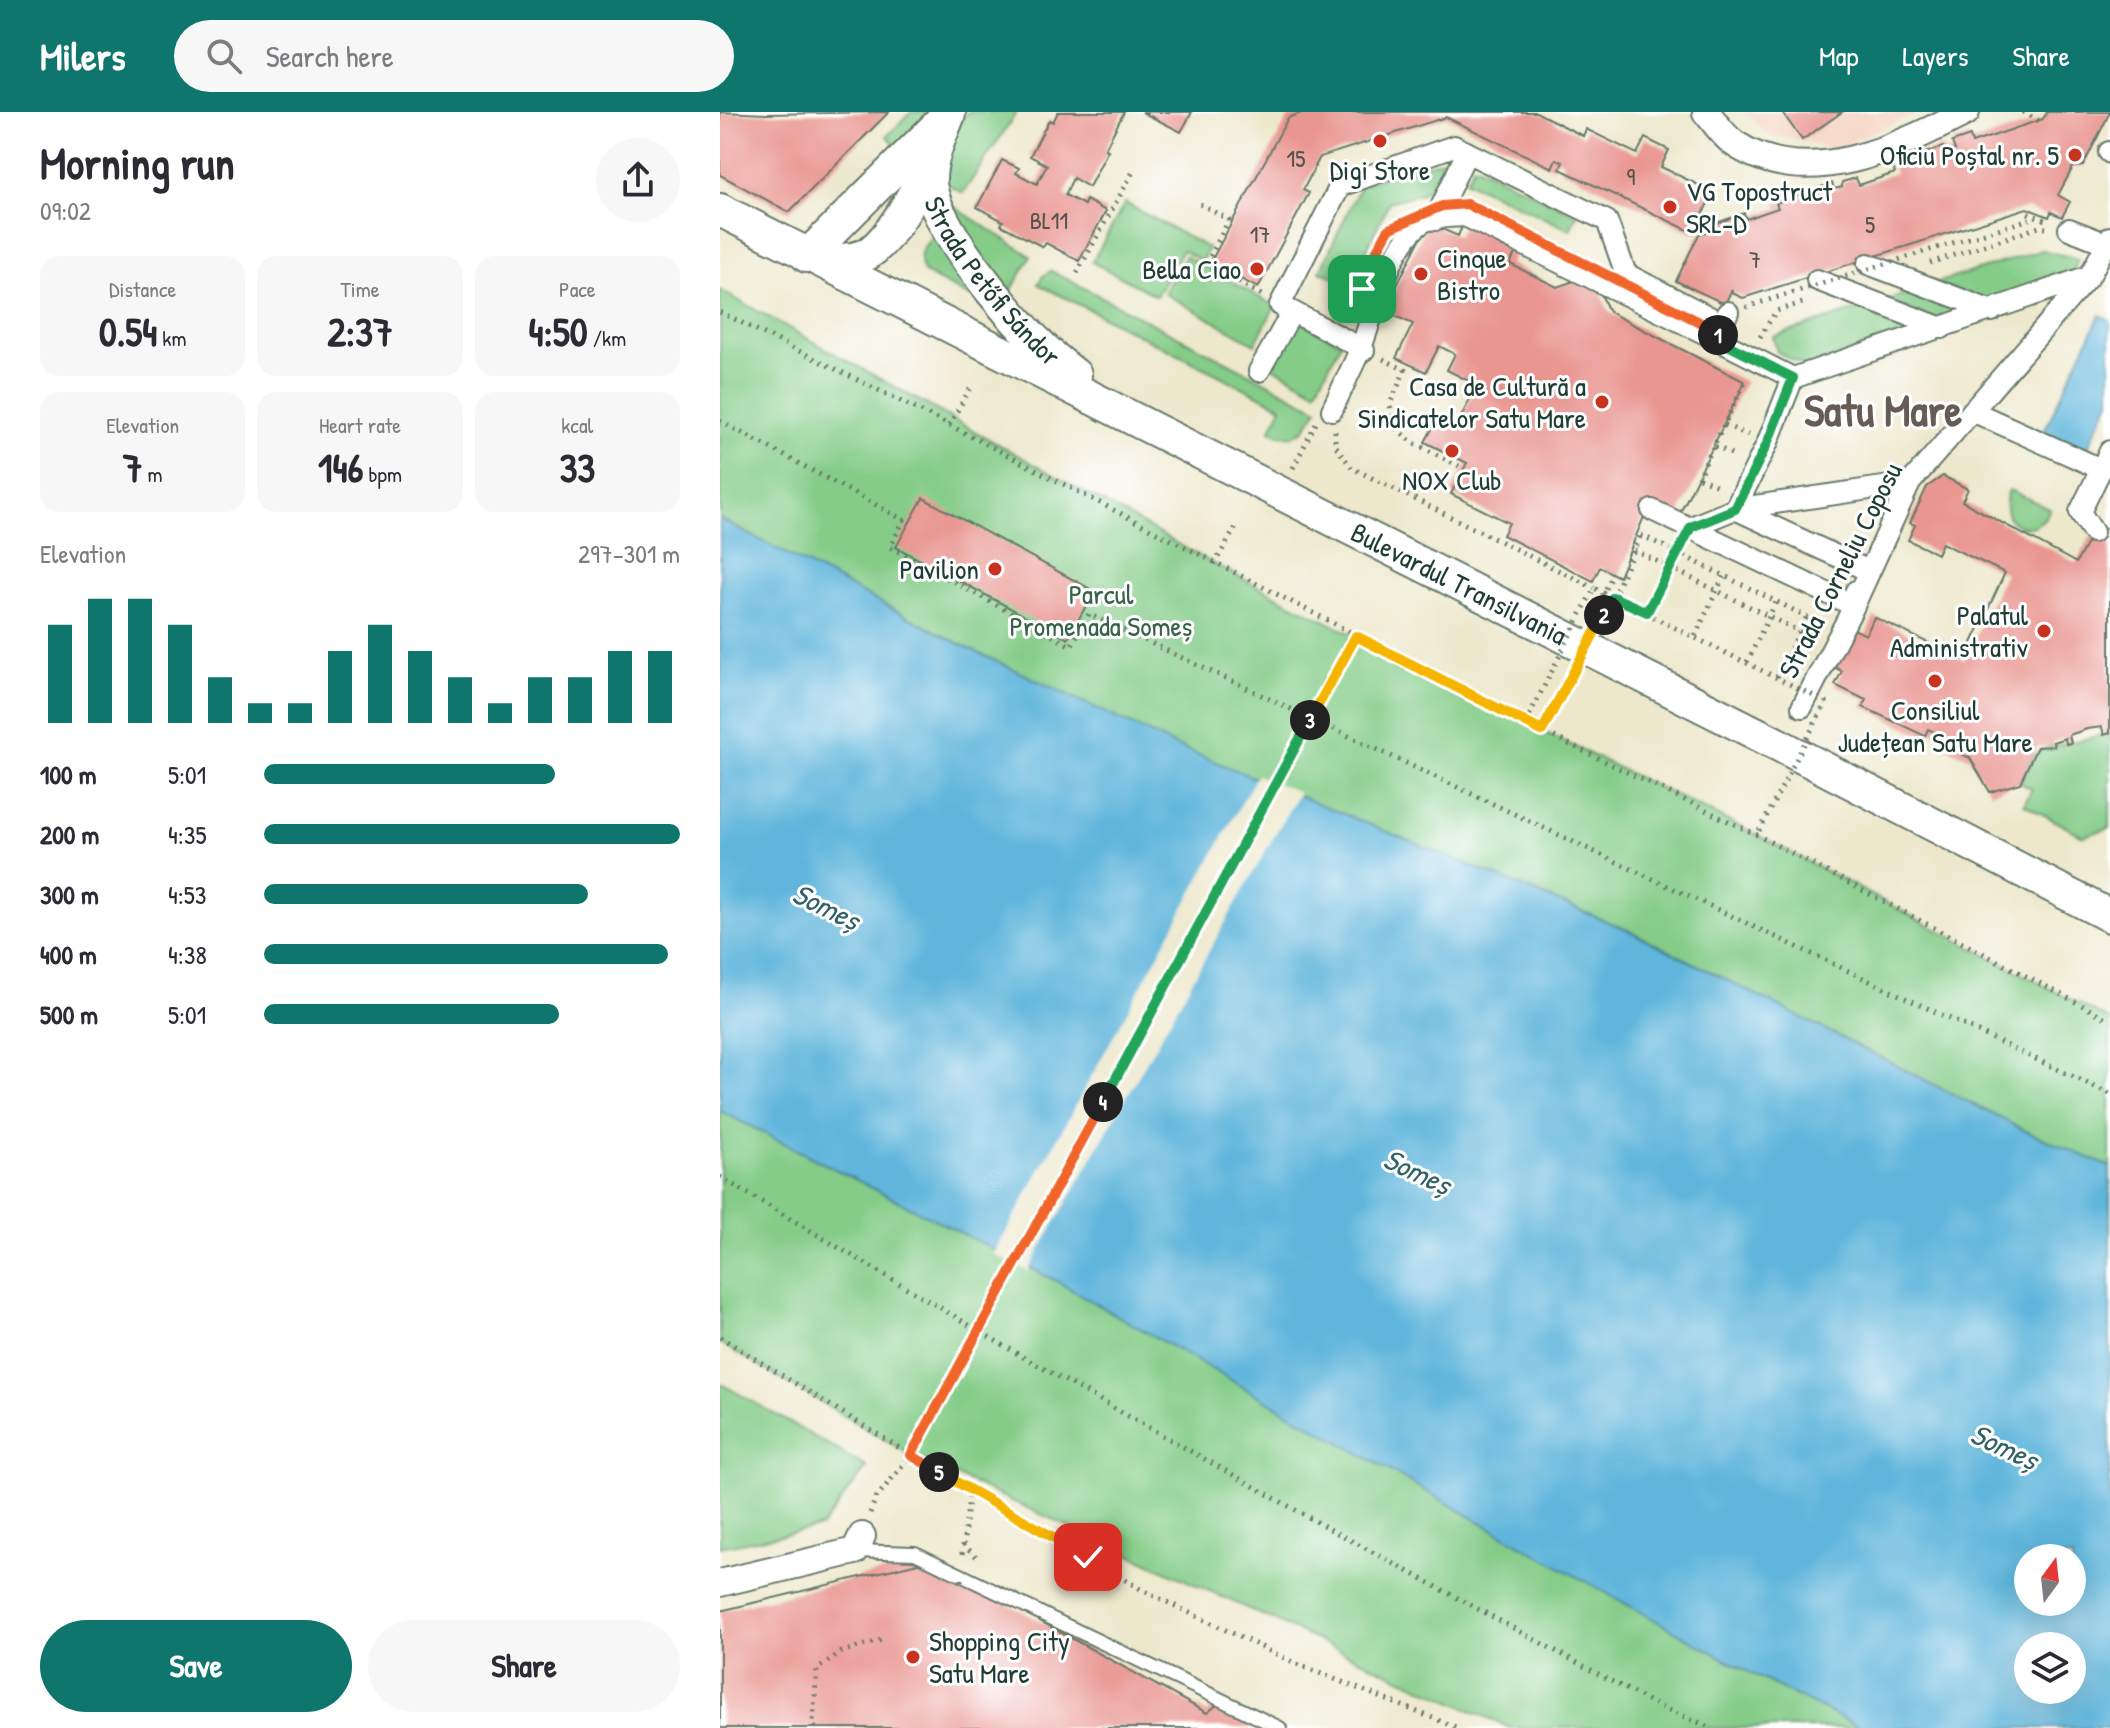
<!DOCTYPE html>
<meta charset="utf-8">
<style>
:root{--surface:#fff;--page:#f7f7f7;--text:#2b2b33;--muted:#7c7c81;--accent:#0f766e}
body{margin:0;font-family:"Patrick Hand",sans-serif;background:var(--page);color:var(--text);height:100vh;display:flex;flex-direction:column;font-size:30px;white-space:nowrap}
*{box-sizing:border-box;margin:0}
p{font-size:26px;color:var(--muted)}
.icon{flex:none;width:44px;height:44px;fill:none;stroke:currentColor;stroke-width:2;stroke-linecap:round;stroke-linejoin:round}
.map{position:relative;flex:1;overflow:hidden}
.drawer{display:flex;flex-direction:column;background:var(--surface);width:720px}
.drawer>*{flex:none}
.needle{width:52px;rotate:15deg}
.buttons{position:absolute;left:1294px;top:1432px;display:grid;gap:16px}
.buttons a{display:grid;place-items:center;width:72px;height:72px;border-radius:50%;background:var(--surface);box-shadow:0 8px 32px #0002;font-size:40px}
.pin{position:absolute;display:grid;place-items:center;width:68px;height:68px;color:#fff;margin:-34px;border-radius:16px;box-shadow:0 4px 12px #0006}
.km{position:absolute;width:40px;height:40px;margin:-20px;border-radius:50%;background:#222;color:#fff;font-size:22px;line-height:40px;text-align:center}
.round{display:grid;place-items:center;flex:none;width:84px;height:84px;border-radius:42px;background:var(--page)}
.summary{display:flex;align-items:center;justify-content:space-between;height:136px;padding:0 40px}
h1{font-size:44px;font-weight:700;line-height:60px}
.figures{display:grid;grid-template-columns:repeat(3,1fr);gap:12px;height:136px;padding:8px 40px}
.figures div{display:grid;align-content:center;border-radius:20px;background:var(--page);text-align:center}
.figures b{font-size:40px;font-weight:700}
.figures small{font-size:22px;font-weight:400}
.figures p{font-size:22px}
.chart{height:224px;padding:16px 40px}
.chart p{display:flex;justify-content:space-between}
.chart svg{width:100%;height:144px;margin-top:8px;stroke:var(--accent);stroke-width:6}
.cta{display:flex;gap:16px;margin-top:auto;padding:16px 40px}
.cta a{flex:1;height:92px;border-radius:48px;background:var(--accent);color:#fff;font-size:32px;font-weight:700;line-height:92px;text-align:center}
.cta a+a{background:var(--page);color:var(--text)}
ul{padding:0 40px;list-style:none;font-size:26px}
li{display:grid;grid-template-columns:128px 96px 1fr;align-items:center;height:60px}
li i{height:20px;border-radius:10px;background:var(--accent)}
header{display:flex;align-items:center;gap:48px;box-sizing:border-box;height:112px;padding:0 40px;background:var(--accent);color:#fff}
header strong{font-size:38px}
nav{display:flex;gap:44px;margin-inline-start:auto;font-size:28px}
.search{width:560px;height:72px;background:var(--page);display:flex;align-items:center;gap:20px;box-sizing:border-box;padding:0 28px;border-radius:44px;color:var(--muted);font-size:30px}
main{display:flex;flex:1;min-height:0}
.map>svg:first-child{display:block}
.built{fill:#f5d3c1}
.green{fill:#84cc88;stroke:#52845e;stroke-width:2;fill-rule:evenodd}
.water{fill:#5fb5db;stroke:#3f7988;stroke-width:2;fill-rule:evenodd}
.pier{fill:#ede8cc}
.building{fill:#e99590}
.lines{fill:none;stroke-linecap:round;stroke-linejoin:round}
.service-casing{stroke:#677969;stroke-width:16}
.pedestrian-casing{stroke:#677969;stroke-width:24}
.minor-casing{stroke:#677969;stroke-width:30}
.tertiary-casing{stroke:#677969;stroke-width:36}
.path{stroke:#677969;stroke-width:5;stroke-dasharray:2 6;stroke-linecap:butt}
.service{stroke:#fff;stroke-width:12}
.pedestrian{stroke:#fff;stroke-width:20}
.minor{stroke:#fff;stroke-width:26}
.tertiary{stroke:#fff;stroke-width:32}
.path-bridge{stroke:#677969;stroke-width:5;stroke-dasharray:2 6;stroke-linecap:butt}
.split-1-casing{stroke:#fff;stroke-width:16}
.split-2-casing{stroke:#fff;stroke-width:16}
.split-3-casing{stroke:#fff;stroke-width:16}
.split-4-casing{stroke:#fff;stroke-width:16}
.split-5-casing{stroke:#fff;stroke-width:16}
.split-6-casing{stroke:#fff;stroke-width:16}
.split-1{stroke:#f0652b;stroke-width:10}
.split-2{stroke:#22a559;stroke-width:10}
.split-3{stroke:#f5b400;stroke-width:10}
.split-4{stroke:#22a559;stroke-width:10}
.split-5{stroke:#f0652b;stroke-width:10}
.split-6{stroke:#f5b400;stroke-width:10}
.poi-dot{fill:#c8321e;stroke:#fff;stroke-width:3}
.labels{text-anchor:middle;stroke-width:6;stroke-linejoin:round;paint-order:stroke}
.number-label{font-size:24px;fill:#52534b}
.poi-label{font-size:28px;fill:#1f3d34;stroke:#fff;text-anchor:end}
.street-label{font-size:28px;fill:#1f3d34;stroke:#fff}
.park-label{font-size:28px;fill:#386149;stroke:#fff}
.water-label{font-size:30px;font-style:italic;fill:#326166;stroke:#fff}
.town-label{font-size:44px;font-weight:bold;fill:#665c54;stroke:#fff}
</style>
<header>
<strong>Milers</strong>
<div class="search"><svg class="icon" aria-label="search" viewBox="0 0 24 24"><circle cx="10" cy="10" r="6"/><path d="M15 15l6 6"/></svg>Search here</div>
<nav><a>Map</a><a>Layers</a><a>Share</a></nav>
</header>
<main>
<section class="drawer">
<div class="summary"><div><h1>Morning run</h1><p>09:02</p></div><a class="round"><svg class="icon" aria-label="share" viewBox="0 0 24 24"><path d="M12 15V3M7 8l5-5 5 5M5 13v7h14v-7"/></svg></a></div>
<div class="figures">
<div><p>Distance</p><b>0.54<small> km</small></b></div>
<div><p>Time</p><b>2:37</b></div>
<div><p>Pace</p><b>4:50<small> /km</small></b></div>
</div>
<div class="figures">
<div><p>Elevation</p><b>7<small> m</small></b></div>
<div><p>Heart rate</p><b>146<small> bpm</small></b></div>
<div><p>kcal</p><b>33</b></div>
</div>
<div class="chart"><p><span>Elevation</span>297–301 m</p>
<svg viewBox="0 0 160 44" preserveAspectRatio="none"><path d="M5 44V14M15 44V6M25 44V6M35 44V14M45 44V30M55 44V38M65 44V38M75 44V22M85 44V14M95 44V22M105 44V30M115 44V38M125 44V30M135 44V30M145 44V22M155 44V22"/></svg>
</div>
<ul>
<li><b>100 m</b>5:01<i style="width:70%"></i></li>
<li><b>200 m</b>4:35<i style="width:100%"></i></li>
<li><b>300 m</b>4:53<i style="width:78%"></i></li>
<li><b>400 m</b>4:38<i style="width:97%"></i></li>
<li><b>500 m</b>5:01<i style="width:71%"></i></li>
</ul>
<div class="cta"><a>Save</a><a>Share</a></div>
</section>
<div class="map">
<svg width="1390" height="1616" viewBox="0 0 1390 1616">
<rect width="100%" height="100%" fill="#fff"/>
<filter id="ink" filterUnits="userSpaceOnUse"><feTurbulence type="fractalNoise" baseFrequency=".0125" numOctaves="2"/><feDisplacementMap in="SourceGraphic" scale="16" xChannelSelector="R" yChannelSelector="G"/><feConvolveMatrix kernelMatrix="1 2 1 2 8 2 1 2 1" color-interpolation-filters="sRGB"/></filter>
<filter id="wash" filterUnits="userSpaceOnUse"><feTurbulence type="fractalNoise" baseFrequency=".006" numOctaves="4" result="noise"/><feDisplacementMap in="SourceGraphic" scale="32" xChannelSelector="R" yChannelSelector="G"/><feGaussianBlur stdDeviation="1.8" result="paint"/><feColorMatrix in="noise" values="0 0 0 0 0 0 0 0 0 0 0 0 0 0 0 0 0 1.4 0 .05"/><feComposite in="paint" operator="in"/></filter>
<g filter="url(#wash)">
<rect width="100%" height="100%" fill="#ede8cc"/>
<!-- built -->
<path class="built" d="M1024 0H1200L1111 38 1082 28 1048 23Z"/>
<!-- green -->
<path class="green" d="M191 0H208L176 33 167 24Z
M247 0H297L243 81 220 68 233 24Z
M725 47 706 80 669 90 630 173 600 159 641 72Z
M754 53 857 103 850 118 746 69Z
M222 87 311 144 291 179 264 159Z
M405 91 488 136 482 149 462 138 436 184 372 150Z
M218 117 257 186 250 185 204 161C193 143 207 131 218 117Z
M1322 138 1358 147 1353 161 1272 192 1216 171Z
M465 144 555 194 535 232 444 181Z
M331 159 598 297 584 318 573 324 559 323 550 318 562 295 318 172 323 164Z
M0 178 494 452 822 619 1037 723 1390 908V1616H790L191 1343 0 1231ZM1308 1446H1352V1490H1308ZM1308 1534H1352V1578H1308Z
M1199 178 1255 198 1222 210 1166 188Z
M1149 194 1203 214 1086 255 1057 240 1053 225Z
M574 206 621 231 596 279 549 253Z
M1289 378 1330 397C1315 430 1274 415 1289 378Z
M1390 621V716L1363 724 1304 692 1312 677 1300 671 1313 644 1327 636Z
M0 1271 147 1355 101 1415 0 1435Z"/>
<!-- water -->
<path class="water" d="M1380 203 1390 208V289L1364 343 1322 323Z
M0 407 242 533 452 632 908 818 1306 1019 1390 1055V1616H1141L1036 1564 829 1449 336 1169 0 999ZM1308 1446H1352V1490H1308ZM1308 1534H1352V1578H1308Z"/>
<!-- pier -->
<path class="pier" d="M537 663 579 680 308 1159 274 1142Z"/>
<g id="blocks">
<!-- building -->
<path class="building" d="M0 0 47 2 169 0 69 100 0 63Z
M338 0H404L385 37 388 38 369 75 353 66 345 83 364 93 366 88 386 99 359 149 326 131 323 135 281 113 283 109 257 95 282 48 299 56 296 61 317 72 327 53 310 44 329 8 333 10Z
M422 0H472L461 20Z
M583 0H816L863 24 866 17 917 42 925 26 949 38 941 55 993 80 974 121 840 57 843 50 836 47 832 56 726 5 600 45 583 78 589 81 538 176 490 151 568 6Z
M1062 0H1122L1082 28Z
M1327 0H1390L1363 54 1353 55 1338 83 1350 90 1342 105 1331 100 1329 105 1307 96 1023 186 1012 181V177L1005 192 956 169 979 122 994 118V112L1024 101 1026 107 1058 96 1056 91 1112 71 1114 77 1122 75V70L1136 66 1139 73 1175 61 1172 52 1223 35 1225 41 1235 38 1232 30 1250 24 1252 31 1323 7Z
M745 108 798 135 790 152 837 175 862 166 878 175 889 200 1025 270 957 407 928 395 899 465 880 455 873 469 783 423 789 411 731 382 747 351 705 330 717 308 735 317 757 273 727 258 735 242 719 234 706 260 676 246 693 212 664 199 708 111 738 124Z
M1223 364 1248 377 1242 389 1356 451 1373 420 1390 415V621L1384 623 1382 615 1367 617 1349 623 1351 631 1346 632 1345 626 1333 630 1334 634 1317 635 1300 671 1270 680 1250 646 1222 633 1226 625 1208 617 1205 624 1143 595 1146 588 1115 573 1122 559 1114 555 1132 516 1146 523 1154 505 1244 548 1285 461 1222 431 1217 442 1188 428 1195 413 1190 411 1207 375Z
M203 386 374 479 348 527 176 435Z
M202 1450 302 1499 487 1601 498 1592 545 1616H0V1499Z"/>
</g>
</g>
<g filter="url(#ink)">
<use href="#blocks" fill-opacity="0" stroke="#677969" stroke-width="2"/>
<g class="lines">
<!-- service casing -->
<g class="service-casing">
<path id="service" d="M135 1439 195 1441 560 1616"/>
</g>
<!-- pedestrian casing -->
<g class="pedestrian-casing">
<path id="pedestrian" d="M1389 40 1390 41
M715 108 747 40
M1349 117 1390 133
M1148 152 1272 199
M1097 168 1222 216
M1003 212 906 162 887 109 734 34 620 74 560 193 641 236C654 201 670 132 702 111 712 104 733 105 745 104L996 227 1008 200
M996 227 1073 266 1366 165
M539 259 572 200
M1073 266 1047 332 1015 397 1149 459
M612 298 641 236 644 238
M1252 299 1381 357
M932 398 1130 492 1136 479
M971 415 1015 397 1190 371
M1373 420 1360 400 1390 339
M1082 595 1132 498 1190 371 1370 163 1390 125"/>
</g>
<!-- minor casing -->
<g class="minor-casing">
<path id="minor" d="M986 0C995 10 1003 24 1015 32 1088 80 1178 35 1246 0
M0 1471 135 1439 142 1424"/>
</g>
<!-- tertiary casing -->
<g class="tertiary-casing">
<g id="tertiary">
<path id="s1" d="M229 2C221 23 210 45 210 68 210 111 290 205 322 235 332 245 344 254 355 263"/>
<path id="s2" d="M0 98 1061 634 1390 804"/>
<path d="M87 144 220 11"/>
<path d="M98 145C113 148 128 150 143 144 169 133 198 76 210 51"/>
</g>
</g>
<!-- path -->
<path class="path" d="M1303 0 1319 9
M480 92 509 108 486 152 542 183
M1308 101 1330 110
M1210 151 1319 115 1326 116
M357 161 414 58
M0 200 229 313 822 619 1037 723 1390 908
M1040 225 1056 199 1086 190
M663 247 685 258 670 292 673 314 692 330 739 354
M0 309 184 408 170 435 351 534 369 502 1390 982
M229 313 251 275
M1005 313 1028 323
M615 319V333L632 356 874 476
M995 334 1015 344
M573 356 596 311
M978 366 1027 266
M979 366 1000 375
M921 423 1100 511
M914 438 1093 526
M494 452 518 412
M893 485 922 420
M879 491 893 462
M927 500 957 441
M975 524 1004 464
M1027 550 1056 490
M1057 565 1088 502
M822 619 853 562
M0 1065 303 1245 606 1415 936 1593 992 1616
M0 1225 191 1343 313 1412 422 1478 579 1553 738 1616
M150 1401 156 1386 191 1343
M243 1432 260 1448
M242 1442 250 1378
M95 1616 93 1611 97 1557 122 1540 165 1527"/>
<!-- service -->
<use href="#service" class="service"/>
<!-- pedestrian -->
<use href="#pedestrian" class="pedestrian"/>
<!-- minor -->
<use href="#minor" class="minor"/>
<!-- tertiary -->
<use href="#tertiary" class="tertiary"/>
<!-- path-bridge -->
<path class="path-bridge" d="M1026 195 1310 107
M857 554 893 485
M806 610 874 476 1106 590 1037 723
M191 1343 636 524
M241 1469V1462"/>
</g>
</g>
<g class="lines" filter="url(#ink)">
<!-- split-1 casing -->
<g class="split-1-casing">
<path id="split-1" d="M642 177 651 149 669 117 722 94 747 92 999 220 998 223"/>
</g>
<!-- split-2 casing -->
<g class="split-2-casing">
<path id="split-2" d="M884 503 893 485 927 500 971 415 1015 397 1047 332 1073 266 996 227 998 223"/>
</g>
<!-- split-3 casing -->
<g class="split-3-casing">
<path id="split-3" d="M590 608 636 524 822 619 884 503"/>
</g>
<!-- split-4 casing -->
<g class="split-4-casing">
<path id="split-4" d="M383 990 590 608"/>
</g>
<!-- split-5 casing -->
<g class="split-5-casing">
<path id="split-5" d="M219 1360 191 1343 383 990"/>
</g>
<!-- split-6 casing -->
<g class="split-6-casing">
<path id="split-6" d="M219 1360 368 1445"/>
</g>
<!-- split-1 -->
<use href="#split-1" class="split-1"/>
<!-- split-2 -->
<use href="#split-2" class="split-2"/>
<!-- split-3 -->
<use href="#split-3" class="split-3"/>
<!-- split-4 -->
<use href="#split-4" class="split-4"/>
<!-- split-5 -->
<use href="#split-5" class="split-5"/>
<!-- split-6 -->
<use href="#split-6" class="split-6"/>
</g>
<!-- markers -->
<g class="poi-dot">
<circle cx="660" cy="29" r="8"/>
<circle cx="1355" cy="43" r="8"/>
<circle cx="950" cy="95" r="8"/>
<circle cx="537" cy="157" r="8"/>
<circle cx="701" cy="162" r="8"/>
<circle cx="882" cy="290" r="8"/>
<circle cx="732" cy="339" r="8"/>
<circle cx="275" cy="457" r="8"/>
<circle cx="1324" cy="519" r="8"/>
<circle cx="1215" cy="569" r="8"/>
<circle cx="193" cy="1545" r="8"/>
</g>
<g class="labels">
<!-- number labels -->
<g class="number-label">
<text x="576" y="55">15</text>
<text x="911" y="73">9</text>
<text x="329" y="117">BL11</text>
<text x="1150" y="121">5</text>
<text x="540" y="131">17</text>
<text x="1035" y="156">7</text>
</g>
<!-- poi labels -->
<g class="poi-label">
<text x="1339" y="53">Oficiu Poștal nr. 5</text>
<text x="660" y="68" text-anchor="middle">Digi Store</text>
<text x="966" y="89" text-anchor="start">VG Topostruct<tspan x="966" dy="32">SRL-D</tspan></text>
<text x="717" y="156" text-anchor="start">Cinque<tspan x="717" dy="32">Bistro</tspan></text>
<text x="521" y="167">Bella Ciao</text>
<text x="866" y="284">Casa de Cultură a<tspan x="866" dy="32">Sindicatelor Satu Mare</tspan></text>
<text x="732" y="378" text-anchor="middle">NOX Club</text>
<text x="259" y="467">Pavilion</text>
<text x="1308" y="513">Palatul<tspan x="1308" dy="32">Administrativ</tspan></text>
<text x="1215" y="608" text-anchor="middle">Consiliul<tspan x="1215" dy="32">Județean Satu Mare</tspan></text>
<text x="209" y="1539" text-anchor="start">Shopping City<tspan x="209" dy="32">Satu Mare</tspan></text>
</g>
<!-- street labels -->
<g class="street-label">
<text dy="10" stroke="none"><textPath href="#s1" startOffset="190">Strada Petőfi Sándor</textPath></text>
<text transform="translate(1120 458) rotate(-63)" y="10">Strada Corneliu Coposu</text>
<text dy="10" stroke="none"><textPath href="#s2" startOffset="828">Bulevardul Transilvania</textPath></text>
</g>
<!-- park labels -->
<g class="park-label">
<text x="381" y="492">Parcul<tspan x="381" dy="32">Promenada Someș</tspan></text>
</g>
<!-- water labels -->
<g class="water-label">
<text transform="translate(106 795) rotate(26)" y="10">Someș</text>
<text transform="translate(697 1060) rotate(25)" y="10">Someș</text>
<text transform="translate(1284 1335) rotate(25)" y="10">Someș</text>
</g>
<!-- town labels -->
<g class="town-label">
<text x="1163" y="314">Satu Mare</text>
</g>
</g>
</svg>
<div class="buttons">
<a><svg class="needle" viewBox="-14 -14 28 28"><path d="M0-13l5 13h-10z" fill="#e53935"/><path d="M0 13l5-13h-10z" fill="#7c7c81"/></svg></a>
<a><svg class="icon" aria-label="layers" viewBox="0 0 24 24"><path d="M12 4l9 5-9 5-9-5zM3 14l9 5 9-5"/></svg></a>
</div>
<div class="pin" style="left:642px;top:177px;background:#1e9e55"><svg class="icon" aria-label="arrive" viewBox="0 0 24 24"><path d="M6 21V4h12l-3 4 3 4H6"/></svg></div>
<div class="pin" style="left:368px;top:1445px;background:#d93025"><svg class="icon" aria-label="check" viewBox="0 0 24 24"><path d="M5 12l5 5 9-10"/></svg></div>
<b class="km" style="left:998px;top:223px">1</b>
<b class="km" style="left:884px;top:503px">2</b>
<b class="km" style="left:590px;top:608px">3</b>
<b class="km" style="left:383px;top:990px">4</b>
<b class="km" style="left:219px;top:1360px">5</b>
</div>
</main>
